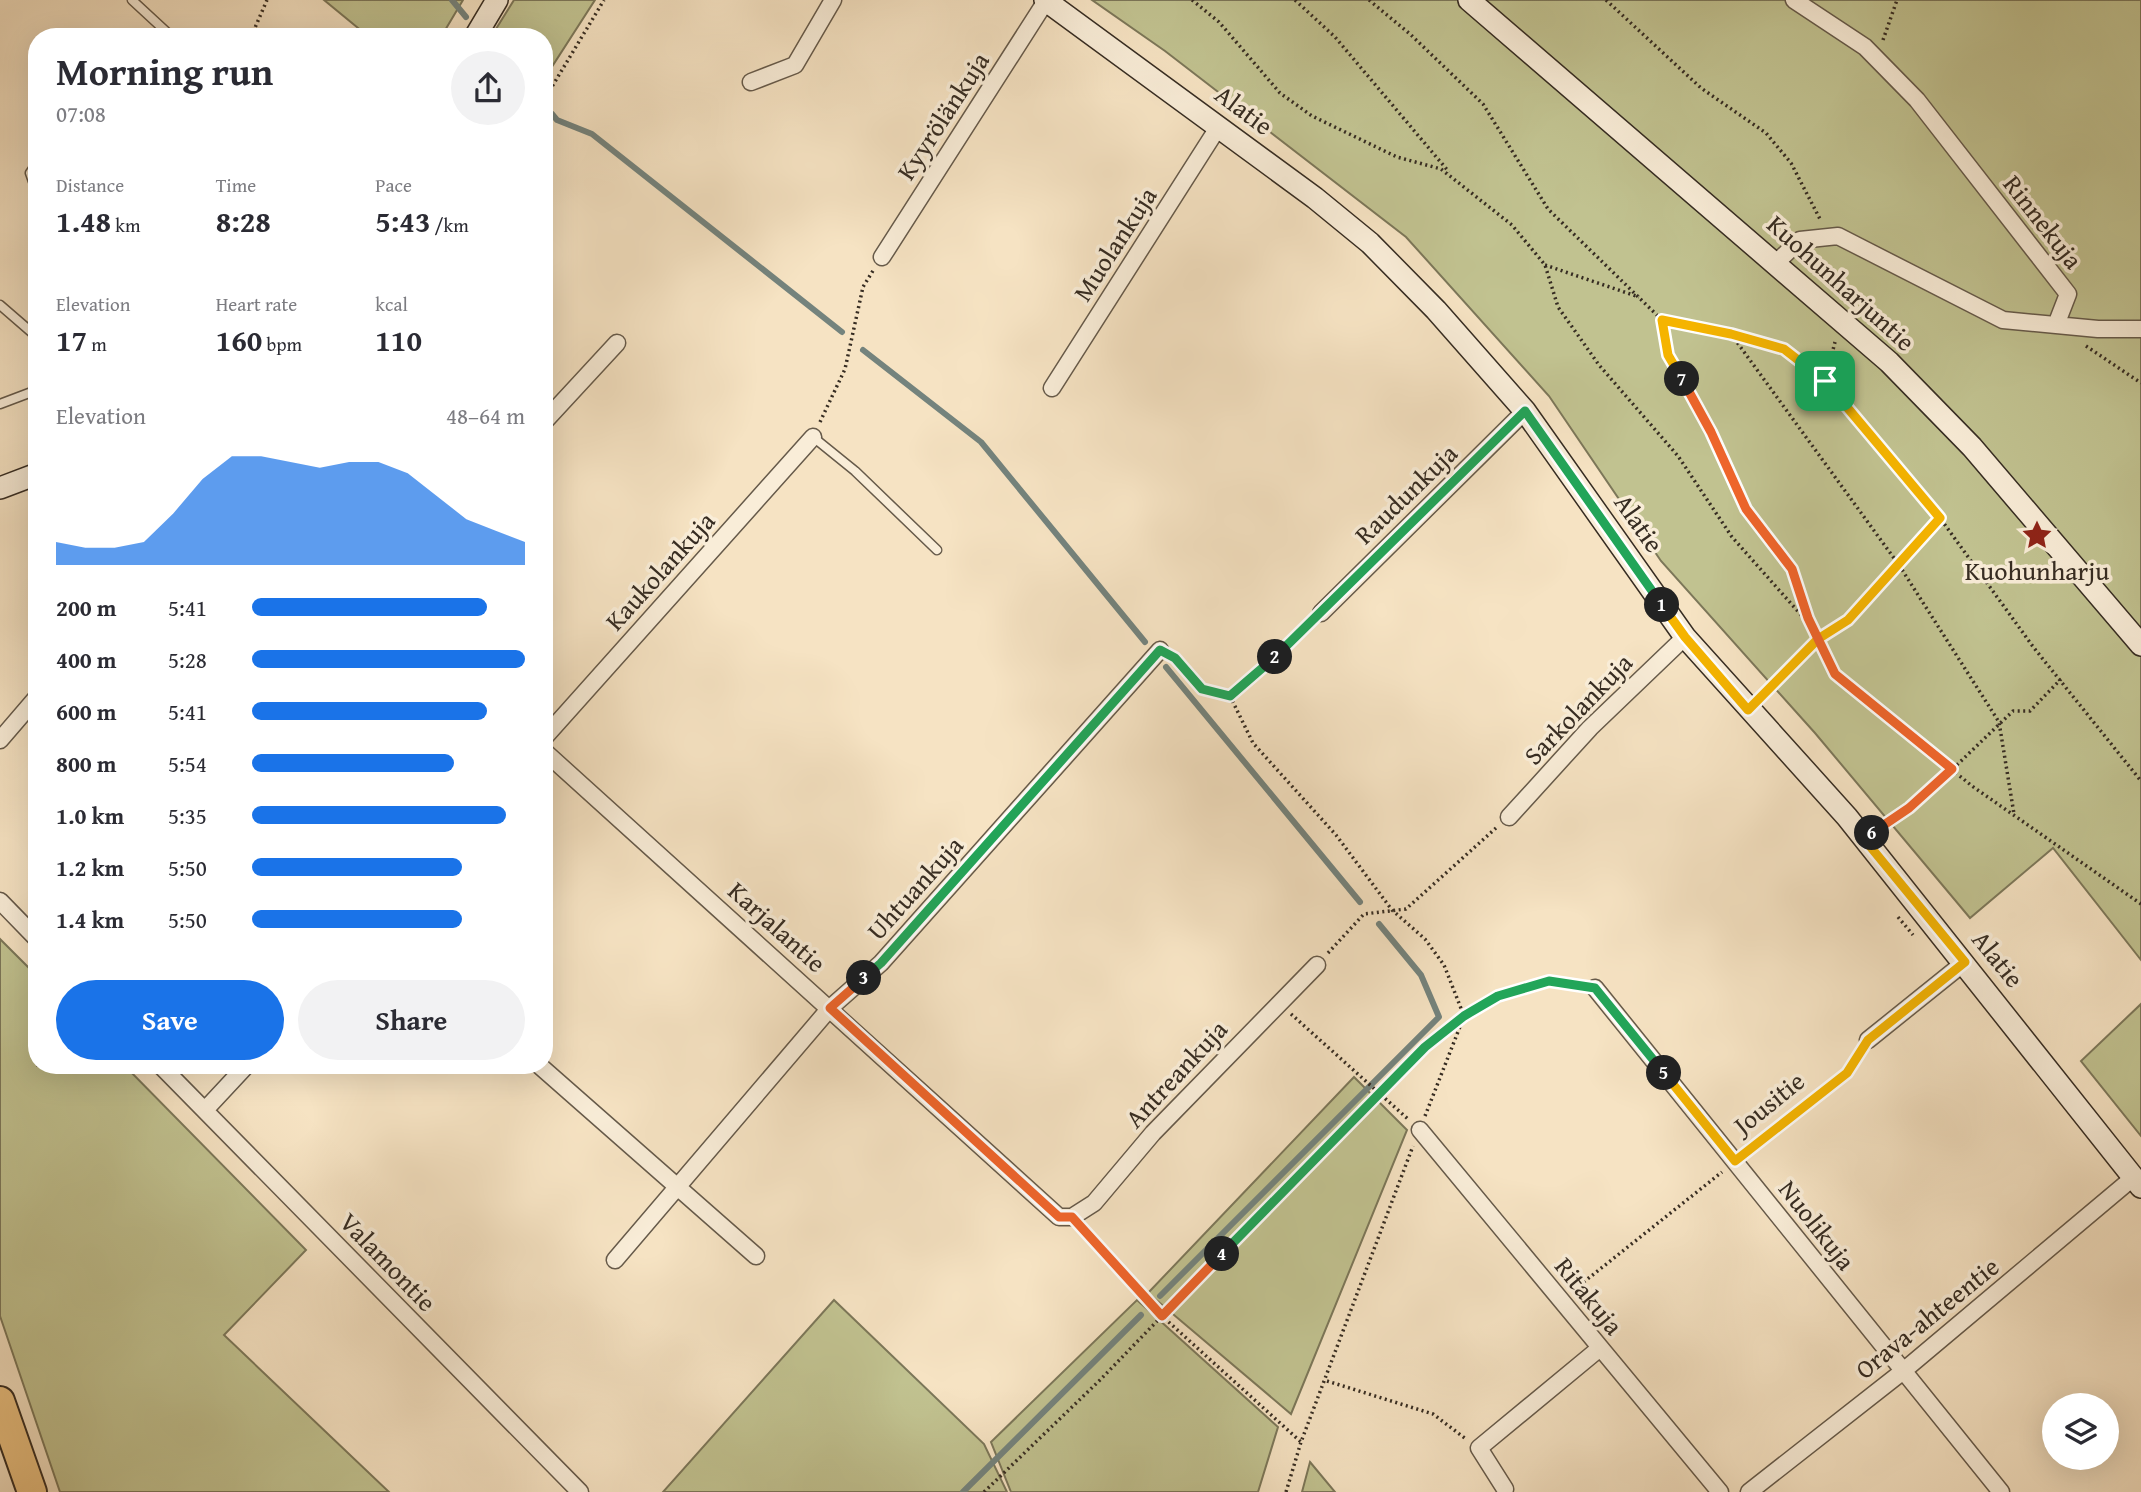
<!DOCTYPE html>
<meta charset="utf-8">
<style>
:root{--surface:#fff;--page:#f2f2f3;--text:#2b2b33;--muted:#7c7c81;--accent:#1a73e8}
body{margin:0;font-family:"Gentium Book Plus",serif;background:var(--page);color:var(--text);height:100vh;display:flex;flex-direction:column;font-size:26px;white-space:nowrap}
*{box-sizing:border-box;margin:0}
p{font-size:23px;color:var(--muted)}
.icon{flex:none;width:38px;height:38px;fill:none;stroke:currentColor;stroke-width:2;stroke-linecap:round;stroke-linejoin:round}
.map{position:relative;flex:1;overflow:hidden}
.details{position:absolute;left:28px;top:28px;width:525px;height:1046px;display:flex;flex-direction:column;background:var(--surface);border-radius:28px;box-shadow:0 7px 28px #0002}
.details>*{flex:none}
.tools{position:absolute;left:2042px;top:1393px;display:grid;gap:14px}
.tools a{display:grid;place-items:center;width:77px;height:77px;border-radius:50%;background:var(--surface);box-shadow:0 7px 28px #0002;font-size:35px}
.pin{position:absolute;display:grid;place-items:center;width:60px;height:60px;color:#fff;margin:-30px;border-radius:14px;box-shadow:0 4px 10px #0006}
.km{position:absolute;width:35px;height:35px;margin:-18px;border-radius:50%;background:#222;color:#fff;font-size:19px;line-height:35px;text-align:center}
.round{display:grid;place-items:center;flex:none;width:74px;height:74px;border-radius:37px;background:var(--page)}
.headline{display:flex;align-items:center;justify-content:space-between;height:119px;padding:0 28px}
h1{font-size:38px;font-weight:700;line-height:52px}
.metrics{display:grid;grid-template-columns:repeat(3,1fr);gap:10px;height:119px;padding:7px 28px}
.metrics div{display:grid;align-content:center}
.metrics b{font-size:30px;font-weight:700}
.metrics small{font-size:19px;font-weight:400}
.metrics p{font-size:19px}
.chart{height:196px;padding:14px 28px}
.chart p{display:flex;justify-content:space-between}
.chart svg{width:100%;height:126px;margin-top:7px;fill:var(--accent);opacity:.7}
.button{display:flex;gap:14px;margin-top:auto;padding:14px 28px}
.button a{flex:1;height:80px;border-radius:42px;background:var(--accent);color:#fff;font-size:28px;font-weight:700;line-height:80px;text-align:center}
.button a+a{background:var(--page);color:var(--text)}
ul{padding:0 28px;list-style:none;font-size:23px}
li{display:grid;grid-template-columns:112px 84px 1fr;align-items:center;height:52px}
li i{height:18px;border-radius:9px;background:var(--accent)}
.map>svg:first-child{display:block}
.green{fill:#c1c290;stroke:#7c7759;stroke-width:2}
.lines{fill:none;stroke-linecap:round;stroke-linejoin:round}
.stream{stroke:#74837d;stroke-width:6}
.lane-casing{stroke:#665a4a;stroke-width:11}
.street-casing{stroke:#665a4a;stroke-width:19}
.secondary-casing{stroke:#362c22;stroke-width:24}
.highway-casing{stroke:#362c22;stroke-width:32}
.path{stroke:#362c22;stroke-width:3.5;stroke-dasharray:2 3.5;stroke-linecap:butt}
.lane{stroke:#f9edd8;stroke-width:8}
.street{stroke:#f9edd8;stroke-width:16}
.secondary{stroke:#f9edd8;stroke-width:21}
.highway{stroke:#ebc282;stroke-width:28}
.split-1-casing{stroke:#fff;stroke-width:14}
.split-2-casing{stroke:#fff;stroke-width:14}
.split-3-casing{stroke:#fff;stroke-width:14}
.split-4-casing{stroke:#fff;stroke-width:14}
.split-5-casing{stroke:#fff;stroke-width:14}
.split-6-casing{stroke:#fff;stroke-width:14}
.split-7-casing{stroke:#fff;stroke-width:14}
.split-8-casing{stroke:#fff;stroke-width:14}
.split-1{stroke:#f5b400;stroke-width:9}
.split-2{stroke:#22a559;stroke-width:9}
.split-3{stroke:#22a559;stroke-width:9}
.split-4{stroke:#f0652b;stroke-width:9}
.split-5{stroke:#22a559;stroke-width:9}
.split-6{stroke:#f5b400;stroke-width:9}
.split-7{stroke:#f0652b;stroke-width:9}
.split-8{stroke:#f5b400;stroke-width:9}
.labels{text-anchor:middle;stroke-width:7;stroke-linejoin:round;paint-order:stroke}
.street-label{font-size:26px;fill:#362c22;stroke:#f9edd8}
.poi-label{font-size:26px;fill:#362c22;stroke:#f9edd8}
</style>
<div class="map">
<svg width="2141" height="1492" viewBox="0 0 2141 1492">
<rect width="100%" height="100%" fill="#f6e3c3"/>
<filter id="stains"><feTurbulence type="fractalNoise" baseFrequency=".00286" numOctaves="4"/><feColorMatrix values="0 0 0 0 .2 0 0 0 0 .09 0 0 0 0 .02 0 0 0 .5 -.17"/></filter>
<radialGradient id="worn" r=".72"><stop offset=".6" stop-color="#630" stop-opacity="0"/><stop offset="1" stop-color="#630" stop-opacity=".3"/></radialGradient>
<!-- green -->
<path class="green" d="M324 0H463L441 37H369Z
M514 0H595L544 79V37H491Z
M1092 0H2141V960L2053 848 1970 918 1815 733 1661 561 1549 396 1406 237 1165 51Z
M0 939 37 976V1066H125L306 1250 224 1335 389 1492H60L0 1316Z
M2141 1004V1136L2081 1061Z
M1354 1077 1407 1130 1291 1414 1148 1293Z
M834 1300 984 1444 1007 1492H663Z
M1137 1300 1278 1427 1258 1492H1011L991 1442Z
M1310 1462 1335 1492H1302Z"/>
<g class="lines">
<!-- stream -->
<path class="stream" d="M452 0 466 17
M552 114 557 120 592 134 842 332
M863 350 981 442 1145 642
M1166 667 1360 902
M1160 1296 1439 1017 1421 975 1379 924
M963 1492 1141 1315"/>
<!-- lane casing -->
<g class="lane-casing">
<path id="lane" d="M132 0 172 37
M37 163 30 173 37 193
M0 305 37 337
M0 404 37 390
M813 437 855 471 937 550"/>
</g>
<!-- street casing -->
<g class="street-casing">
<path id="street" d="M1794 0 1865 47 1917 100 2068 294 2056 325
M751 82 795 65 833 0
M882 257 1046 1
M1777 262 1800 240 1838 236 2003 320 2098 329H2141
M1052 388 1219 126
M544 422 617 343
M1321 613 1525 411
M544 738 813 437
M0 740 37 697
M544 751 1059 1217H1072L1094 1203 1153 1133 1317 965
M1509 817 1590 728 1685 637
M0 901 37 939
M1595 988 2001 1492
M1868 1040 1965 962
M161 1066 580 1492
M540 1066 756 1256
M205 1110 246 1066
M1420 1130 1720 1492
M615 1260 830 1008 881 963 1160 650
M1505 1489 1479 1448 1600 1348
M1749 1492 1902 1372 2134 1177"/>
</g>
<!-- secondary casing -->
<g class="secondary-casing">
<path id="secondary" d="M1045 0 1315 198 1370 243 1436 310 1525 411 1685 637 1847 817 2141 1187
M1469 0 1889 362 1972 447 2141 645
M475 37 497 0
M0 488 37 474"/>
</g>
<!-- highway casing -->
<g class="highway-casing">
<path id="highway" d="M0 1401 32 1492"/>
</g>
<!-- path -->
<path class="path" d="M1192 0 1219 22 1280 93 1312 116 1397 157 1441 169 1512 225 1545 265 1558 307 1599 365 1678 456 1732 537 1810 625
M1295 0 1335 37 1449 172
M1369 0 1410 34 1483 104 1548 209 1662 320 1669 355 1711 432 1746 509 1792 569 1808 618 1835 674 1972 786 2141 904
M1606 0 1701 88 1766 133 1791 163 1821 221
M251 37 267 0
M1883 40 1897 0
M544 100 604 0
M1545 265 1639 297
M1663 320 1731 334 1784 349 1825 381 1940 518 2034 648 2141 781
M1731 334 1899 565 1999 722 2014 814
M2086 346 2141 383
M1825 381 1835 342
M820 422 845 369 863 287 874 269
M1174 657 1202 689 1230 696 1309 624
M1230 696 1253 743 1336 835 1392 910 1425 939 1444 965 1464 1016C1504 992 1532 978 1580 986
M1762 696 1818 639 1848 620 1940 518
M1880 827 1935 786 2013 711H2030L2061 679
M1898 917 1913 935
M1328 953 1364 914 1406 909 1496 828
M1291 1014 1408 1119
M1425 1116 1463 1019
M1747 1152 1847 1073 1859 1054
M1083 1229 1151 1306 1301 1442
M1575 1289 1722 1172
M1327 1381 1433 1414 1466 1439
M984 1492 1100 1380 1380 1091 1425 1047 1464 1016
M1286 1492 1301 1442 1413 1146"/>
<!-- lane -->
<use href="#lane" class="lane"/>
<!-- street -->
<use href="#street" class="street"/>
<!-- secondary -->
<use href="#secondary" class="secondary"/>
<!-- highway -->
<use href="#highway" class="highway"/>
</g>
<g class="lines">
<!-- split-1 casing -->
<g class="split-1-casing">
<path id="split-1" d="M1662 605 1685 637 1748 710 1818 639 1848 620 1940 518 1825 381"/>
</g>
<!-- split-2 casing -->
<g class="split-2-casing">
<path id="split-2" d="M1275 657 1525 411 1662 605"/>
</g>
<!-- split-3 casing -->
<g class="split-3-casing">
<path id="split-3" d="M864 978 881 963 1160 650 1175 658 1202 689 1230 696 1275 657"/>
</g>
<!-- split-4 casing -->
<g class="split-4-casing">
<path id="split-4" d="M864 978 830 1008 1059 1217H1072L1162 1316 1222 1254"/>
</g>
<!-- split-5 casing -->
<g class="split-5-casing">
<path id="split-5" d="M1222 1254 1425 1047 1464 1016 1498 996 1549 981 1595 988 1664 1073"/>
</g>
<!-- split-6 casing -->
<g class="split-6-casing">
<path id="split-6" d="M1664 1073 1735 1161 1847 1073 1868 1040 1965 962 1864 839 1872 833"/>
</g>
<!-- split-7 casing -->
<g class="split-7-casing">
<path id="split-7" d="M1682 379 1711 432 1746 509 1792 569 1808 618 1835 674 1952 769 1909 808 1872 833"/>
</g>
<!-- split-8 casing -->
<g class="split-8-casing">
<path id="split-8" d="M1682 379 1668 355 1662 320 1731 334 1784 349 1825 381"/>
</g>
<!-- split-1 -->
<use href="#split-1" class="split-1"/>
<!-- split-2 -->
<use href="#split-2" class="split-2"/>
<!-- split-3 -->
<use href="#split-3" class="split-3"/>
<!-- split-4 -->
<use href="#split-4" class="split-4"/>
<!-- split-5 -->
<use href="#split-5" class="split-5"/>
<!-- split-6 -->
<use href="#split-6" class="split-6"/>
<!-- split-7 -->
<use href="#split-7" class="split-7"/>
<!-- split-8 -->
<use href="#split-8" class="split-8"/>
</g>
<!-- icons -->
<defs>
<g id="sight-bare" transform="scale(2.415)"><path d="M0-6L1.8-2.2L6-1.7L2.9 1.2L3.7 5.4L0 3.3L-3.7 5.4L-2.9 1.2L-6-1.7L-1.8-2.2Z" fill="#8f2418" stroke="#f9edd8" stroke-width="2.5" paint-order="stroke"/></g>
</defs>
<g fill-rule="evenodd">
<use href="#sight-bare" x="2037" y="535"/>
</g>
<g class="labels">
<!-- street labels -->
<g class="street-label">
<text transform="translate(1244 110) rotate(37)" y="9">Alatie</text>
<text transform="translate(943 116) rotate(-57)" y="9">Kyyrölänkuja</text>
<text transform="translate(2043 222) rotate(52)" y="9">Rinnekuja</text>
<text transform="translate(1115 244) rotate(-57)" y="9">Muolankuja</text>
<text transform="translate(1841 283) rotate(42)" y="9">Kuohunharjuntie</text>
<text transform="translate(1406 494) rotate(-44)" y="9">Raudunkuja</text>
<text transform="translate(1639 523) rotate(55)" y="9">Alatie</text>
<text transform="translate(660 571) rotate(-48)" y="9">Kaukolankuja</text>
<text transform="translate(1578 709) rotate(-46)" y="9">Sarkolankuja</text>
<text transform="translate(915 888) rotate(-48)" y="9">Uhtuankuja</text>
<text transform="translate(777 927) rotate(42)" y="9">Karjalantie</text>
<text transform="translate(1998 959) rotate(51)" y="9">Alatie</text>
<text transform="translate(1176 1074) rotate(-47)" y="9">Antreankuja</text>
<text transform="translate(1769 1103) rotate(-39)" y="9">Jousitie</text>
<text transform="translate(1817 1225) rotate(52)" y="9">Nuolikuja</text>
<text transform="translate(388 1262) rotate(46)" y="9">Valamontie</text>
<text transform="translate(1589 1296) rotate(51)" y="9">Ritakuja</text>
<text transform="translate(1927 1318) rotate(-39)" y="9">Orava-ahteentie</text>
</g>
<!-- poi labels -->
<g class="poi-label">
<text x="2037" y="580">Kuohunharju</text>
</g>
</g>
<rect width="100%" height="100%" filter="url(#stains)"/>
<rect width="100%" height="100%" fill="url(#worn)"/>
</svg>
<div class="tools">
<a><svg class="icon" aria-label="layers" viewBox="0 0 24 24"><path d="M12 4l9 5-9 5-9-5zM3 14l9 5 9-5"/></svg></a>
</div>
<div class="pin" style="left:1825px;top:381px;background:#1e9e55"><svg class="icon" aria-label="arrive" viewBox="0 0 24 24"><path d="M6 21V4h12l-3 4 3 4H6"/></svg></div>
<b class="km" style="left:1662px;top:605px">1</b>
<b class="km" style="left:1275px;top:657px">2</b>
<b class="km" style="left:864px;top:978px">3</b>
<b class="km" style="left:1222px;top:1254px">4</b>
<b class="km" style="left:1664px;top:1073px">5</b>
<b class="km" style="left:1872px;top:833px">6</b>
<b class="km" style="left:1682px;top:379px">7</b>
<section class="details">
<div class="headline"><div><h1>Morning run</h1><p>07:08</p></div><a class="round"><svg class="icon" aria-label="share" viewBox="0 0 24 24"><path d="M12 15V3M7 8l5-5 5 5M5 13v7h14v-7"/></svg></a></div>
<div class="metrics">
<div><p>Distance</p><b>1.48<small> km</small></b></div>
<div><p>Time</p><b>8:28</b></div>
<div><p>Pace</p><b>5:43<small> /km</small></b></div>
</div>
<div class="metrics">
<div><p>Elevation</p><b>17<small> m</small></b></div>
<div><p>Heart rate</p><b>160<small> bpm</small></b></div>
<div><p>kcal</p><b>110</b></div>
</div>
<div class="chart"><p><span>Elevation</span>48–64 m</p>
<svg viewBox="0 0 160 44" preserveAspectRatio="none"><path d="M0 44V36L10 38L20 38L30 36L40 26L50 14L60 6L70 6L80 8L90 10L100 8L110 8L120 12L130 20L140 28L150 32L160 36V44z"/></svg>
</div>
<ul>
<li><b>200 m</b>5:41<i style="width:86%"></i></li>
<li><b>400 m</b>5:28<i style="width:100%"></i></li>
<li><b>600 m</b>5:41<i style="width:86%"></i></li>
<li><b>800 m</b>5:54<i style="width:74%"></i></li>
<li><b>1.0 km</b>5:35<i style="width:93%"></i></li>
<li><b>1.2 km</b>5:50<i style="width:77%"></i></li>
<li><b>1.4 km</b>5:50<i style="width:77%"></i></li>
</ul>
<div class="button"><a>Save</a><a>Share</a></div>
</section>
</div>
